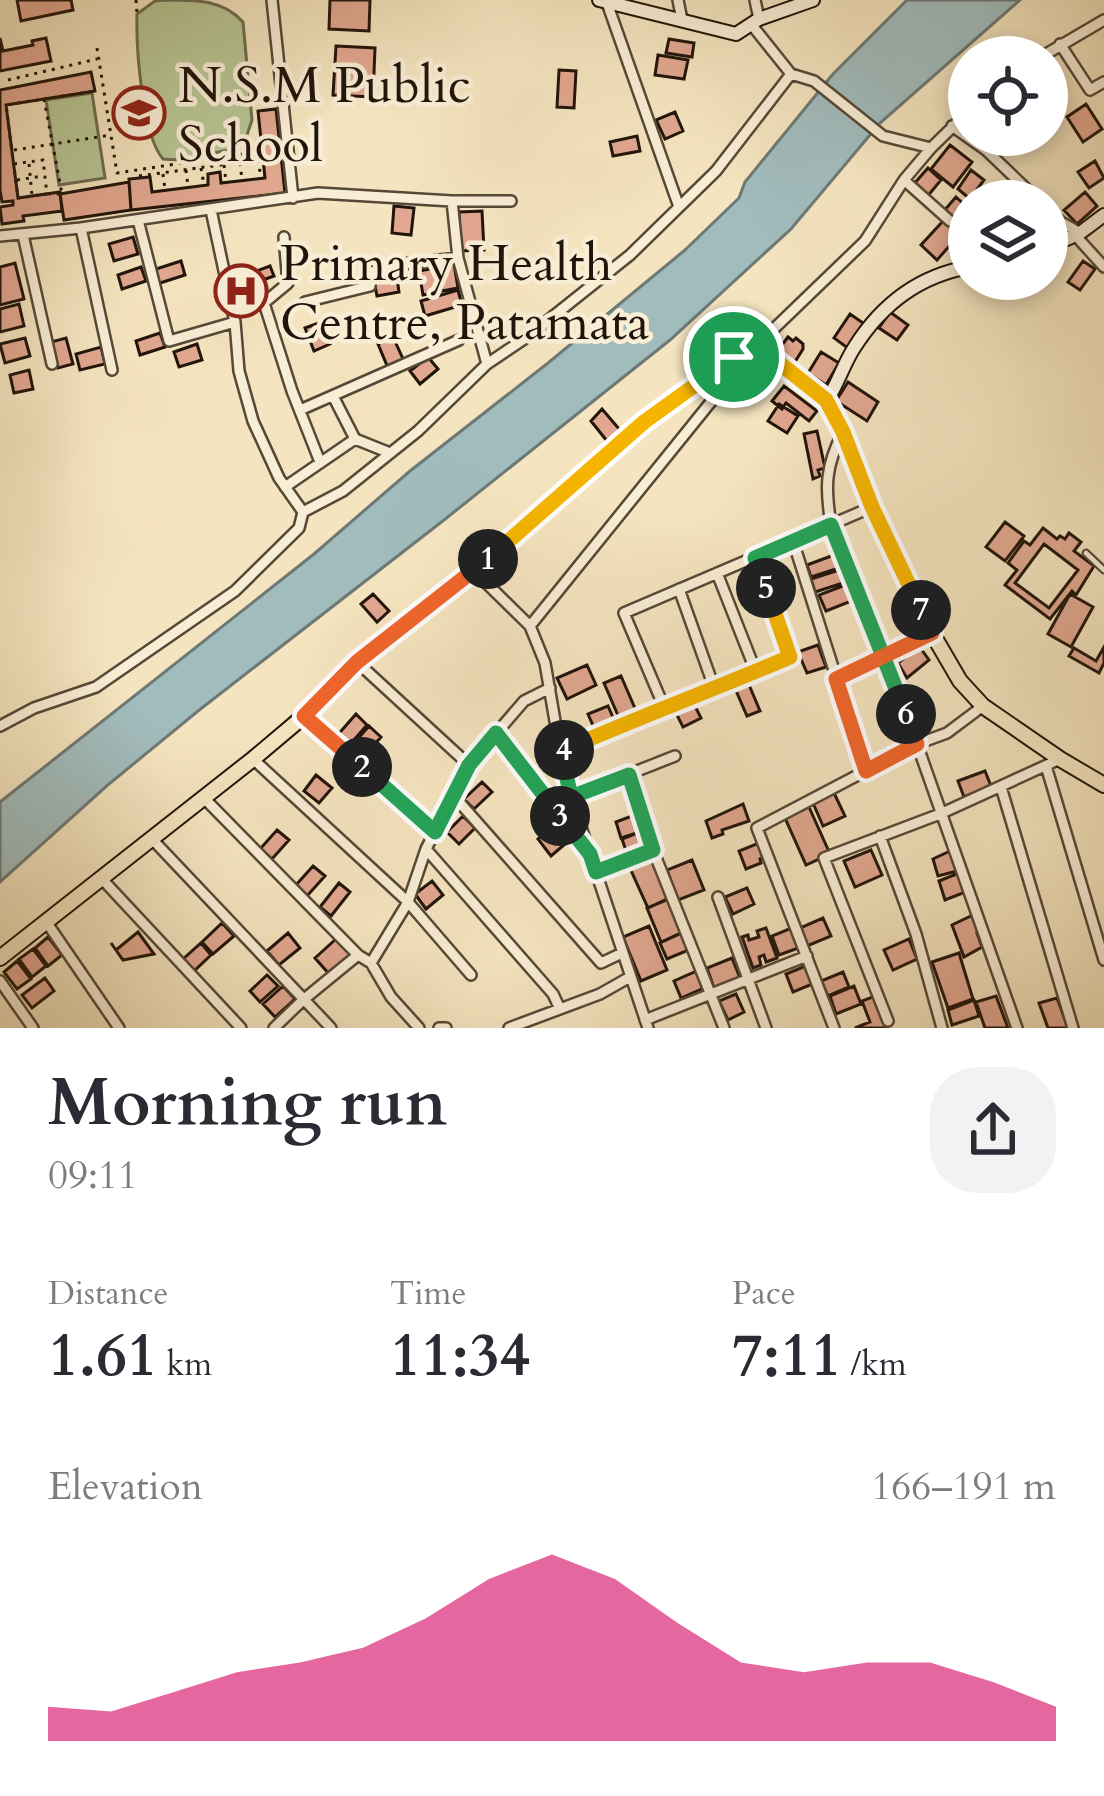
<!DOCTYPE html>
<meta charset="utf-8">
<style>
:root{--surface:#fff;--page:#f2f2f3;--text:#2b2b33;--muted:#7c7c81;--accent:#db2777}
body{margin:0;font-family:Cardo,serif;background:var(--page);color:var(--text);height:100vh;display:flex;flex-direction:column;font-size:45px;white-space:nowrap}
*{box-sizing:border-box;margin:0}
p{font-size:39px;color:var(--muted)}
.icon{flex:none;width:66px;height:66px;fill:none;stroke:currentColor;stroke-width:2;stroke-linecap:round;stroke-linejoin:round}
.map{position:relative;height:1028px;overflow:hidden}
.panel{display:flex;flex-direction:column;background:var(--surface);flex:1}
.panel>*{flex:none}
.controls{position:absolute;left:948px;top:36px;display:grid;gap:24px}
.controls a{display:grid;place-items:center;width:120px;height:120px;border-radius:50%;background:var(--surface);box-shadow:0 6px 18px #0003;font-size:60px}
.pin{position:absolute;display:grid;place-items:center;width:102px;height:102px;color:#fff;margin:-51px;border:6px solid #fff;border-radius:50%;box-shadow:0 3px 12px #0007}
.km{position:absolute;width:60px;height:60px;margin:-30px;border-radius:50%;background:#222;color:#fff;font-size:33px;line-height:60px;text-align:center}
.round{display:grid;place-items:center;flex:none;width:126px;height:126px;border-radius:48px;background:var(--page)}
.head{display:flex;align-items:center;justify-content:space-between;height:204px;padding:0 48px}
h1{font-size:66px;font-weight:700;line-height:90px}
.figures{display:grid;grid-template-columns:repeat(3,1fr);gap:18px;height:204px;padding:12px 48px}
.figures div{display:grid;align-content:center}
.figures b{font-size:60px;font-weight:700}
.figures small{font-size:33px;font-weight:400}
.figures p{font-size:33px}
.chart{height:336px;padding:24px 48px}
.chart p{display:flex;justify-content:space-between}
.chart svg{width:100%;height:216px;margin-top:12px;fill:var(--accent);opacity:.7}
.map>svg:first-child{display:block}
.green{fill:#b8c595;stroke:#6c6c50;stroke-width:3}
.water{fill:#a1bcbd;stroke:#6e7975;stroke-width:3}
.building{fill:#e1a790;stroke:#21140a;stroke-width:3;fill-rule:evenodd}
.lines{fill:none;stroke-linecap:round;stroke-linejoin:round}
.lane-casing{stroke:#564837;stroke-width:9}
.street-casing{stroke:#564837;stroke-width:14}
.secondary-casing{stroke:#21140a;stroke-width:16}
.primary-casing{stroke:#21140a;stroke-width:18}
.path{stroke:#21140a;stroke-width:3;stroke-dasharray:3 6;stroke-linecap:butt}
.lane{stroke:#f8edd5;stroke-width:4.5}
.street{stroke:#f8edd5;stroke-width:9}
.secondary{stroke:#f8edd5;stroke-width:12}
.primary{stroke:#f4e4bf;stroke-width:14}
.split-1-casing{stroke:#fff;stroke-width:24}
.split-2-casing{stroke:#fff;stroke-width:24}
.split-3-casing{stroke:#fff;stroke-width:24}
.split-4-casing{stroke:#fff;stroke-width:24}
.split-5-casing{stroke:#fff;stroke-width:24}
.split-6-casing{stroke:#fff;stroke-width:24}
.split-7-casing{stroke:#fff;stroke-width:24}
.split-8-casing{stroke:#fff;stroke-width:24}
.split-1{stroke:#f5b400;stroke-width:15}
.split-2{stroke:#f0652b;stroke-width:15}
.split-3{stroke:#22a559;stroke-width:15}
.split-4{stroke:#22a559;stroke-width:15}
.split-5{stroke:#f5b400;stroke-width:15}
.split-6{stroke:#22a559;stroke-width:15}
.split-7{stroke:#f0652b;stroke-width:15}
.split-8{stroke:#f5b400;stroke-width:15}
.labels{text-anchor:middle;stroke-width:9;stroke-linejoin:round;paint-order:stroke}
.poi-label{font-size:51px;fill:#21140a;stroke:#f8edd5;text-anchor:start}
</style>
<div class="map">
<svg width="1104" height="1028" viewBox="0 0 1104 1028">
<rect width="100%" height="100%" fill="#f4e4bf"/>
<filter id="stains"><feTurbulence type="fractalNoise" baseFrequency=".00167" numOctaves="4"/><feColorMatrix values="0 0 0 0 .2 0 0 0 0 .09 0 0 0 0 .02 0 0 0 .5 -.17"/></filter>
<radialGradient id="worn" r=".72"><stop offset=".6" stop-color="#630" stop-opacity="0"/><stop offset="1" stop-color="#630" stop-opacity=".3"/></radialGradient>
<!-- green -->
<path class="green" d="M166 0C197 0 224 0 243 22L252 120 247 135 239 144 229 150 178 160 163 159C142 135 136 47 137 14L155 1Z
M92 93 105 178 59 185 46 100Z"/>
<!-- water -->
<path class="water" d="M907 0H1020L880 123 791 229 670 340 444 520 198 711 109 784 0 882V802L314 554 410 471 548 363 685 250 739 198 745 182 833 74Z"/>
<!-- building -->
<path class="building" d="M17 0H71L73 10 21 21Z
M330 0H370L369 31 329 29Z
M0 38 3 51 33 45 32 41 46 38 51 61 0 71Z
M669 39 694 43 692 57 666 53Z
M336 46 375 48 373 97 333 95Z
M658 55 688 60 684 79 655 75Z
M559 70 576 71 574 108 557 107Z
M91 72 95 91 6 105 18 198 60 192 62 211 23 216 24 221 2 224 0 207 13 205V201L2 202 0 190V90Z
M1086 104 1102 129 1083 142 1067 117Z
M276 109 285 193 131 210 129 179 150 177 152 192 208 185V174L220 172 221 183 265 178 258 111Z
M675 112 683 131 665 139 656 120Z
M999 135H1038L1013 154Z
M637 136 640 151 613 156 610 142Z
M950 145 972 162 953 187 931 169Z
M1095 161 1104 178 1089 188 1078 172Z
M928 168 941 180 926 198 912 186Z
M971 170 984 180 970 199 958 189Z
M129 182 131 210 64 220 60 194Z
M1085 192 1097 206 1077 224 1064 210Z
M956 197 969 209V219L961 228 943 212Z
M394 206 414 208 411 235 392 233Z
M482 211 484 250 460 251 459 212Z
M943 221 959 235 937 260 921 245Z
M133 237 138 254 114 261 109 244Z
M181 261 185 275 157 284 153 270Z
M1083 261 1095 269 1080 290 1068 282Z
M15 263 24 299 0 305V267Z
M454 264 458 288 442 291 438 267Z
M270 266 274 276 257 282 262 297 254 300 246 275Z
M141 267 146 281 122 289 118 275Z
M435 268 439 292 423 295 419 271Z
M396 271 399 292 377 296 373 276Z
M458 290 462 305 425 316 421 301Z
M19 304 24 326 0 332V309Z
M890 312 908 325 897 340 879 328Z
M850 314 866 325 849 349 834 338Z
M322 322 330 344 314 351 305 328Z
M160 333 165 347 140 355 136 341Z
M769 336 775 340 772 346 779 349 788 337 793 341 796 338 803 344V349L791 368 759 350Z
M393 337 404 361 388 368 378 344Z
M25 338 30 356 5 363 0 344Z
M66 338 73 364 58 368 51 342Z
M197 344 202 360 179 367 174 352Z
M101 347 105 364 80 370 76 354Z
M821 352 839 363 826 385 808 373Z
M428 357 438 369 420 384 410 371Z
M29 370 33 389 14 393 10 375Z
M848 382 878 402 867 421 836 401Z
M784 386 817 411 809 421 786 403 782 409 772 401Z
M779 404 798 416 787 433 768 421Z
M602 409 620 430 607 441 591 421Z
M817 431 825 468 818 470 820 476 813 479 804 434Z
M1005 522 1024 536 1005 561 986 547Z
M1043 528 1057 539 1060 536 1065 539 1069 533 1081 542 1074 551 1094 566 1076 595 1072 591 1050 619 1005 585 1017 570 1008 563 1024 541 1030 545ZM1044 544 1078 570 1049 608 1015 583Z
M834 555 839 568 811 577 807 565Z
M839 570 843 583 815 592 811 579Z
M848 584 854 600 826 611 819 595Z
M373 594 389 611 377 622 361 604Z
M1070 594 1093 607 1071 647 1048 634Z
M818 645 826 667 807 673 798 652Z
M919 646 929 660 907 678 898 663Z
M1104 647V663L1099 673 1069 656 1074 648 1096 661Z
M587 665 596 685 567 699 557 678Z
M621 676 637 713 620 720 604 683Z
M747 680 760 711 747 716 734 686Z
M692 700 701 718 683 727 674 709Z
M608 706 615 722 595 730 588 714Z
M356 714 367 725 347 748 335 738Z
M369 726 381 737 360 761 348 750Z
M985 771 991 786 964 797 958 781Z
M316 775 332 788 319 803 304 791Z
M482 782 492 792 474 809 464 799Z
M834 793 845 816 823 826 813 803Z
M743 804 749 821 722 830 723 834 712 838 706 821Z
M809 807 830 854 806 865 785 818Z
M640 813 646 830 621 838 616 822Z
M463 816 475 828 459 844 447 832Z
M551 828 565 844 551 856 538 839Z
M277 830 289 840 272 859 260 849Z
M645 830 651 847 628 856 622 839Z
M759 843 765 857 760 859 761 863 746 869 739 851Z
M871 850 882 875 855 887 844 861Z
M950 851 957 871 938 876 933 859Z
M653 855 671 897 648 908 629 866Z
M692 860 704 890 678 900 667 870Z
M313 866 325 876 307 896 295 886Z
M959 873 968 891 945 900 939 881Z
M432 881 443 895 426 909 415 894Z
M339 883 350 892 331 916 320 907Z
M747 888 754 904 733 914 725 897Z
M671 898 685 931 661 942 647 908Z
M973 915 981 932 977 933 982 947 964 957 952 925Z
M823 918 831 936 807 946 800 928Z
M222 923 234 936 213 954 202 942Z
M649 926 667 970 641 981 623 937Z
M794 927 801 947 779 955 772 936Z
M766 928 777 958 766 962 764 955 759 957 761 965 753 968 742 937 748 935 749 940 759 937 757 931Z
M138 932 154 954 123 960 111 943 116 950Z
M684 932 691 949 667 959 660 943Z
M288 933 300 948 279 965 267 951Z
M48 937 62 955 48 966 35 948Z
M337 938 352 954 330 975 315 958Z
M909 939 917 959 893 970 884 950Z
M201 943 211 955 194 971 183 959Z
M33 949 46 966 32 977 19 959Z
M959 953 973 999 948 1008 932 962Z
M732 958 740 978 714 988 707 968Z
M17 961 31 979 17 989 4 972Z
M808 965 815 983 793 992 786 974Z
M699 970 706 987 681 998 674 981Z
M843 972 849 987 828 996 821 981Z
M267 975 278 986 260 1002 250 991Z
M45 978 54 991 32 1008 22 995Z
M283 986 295 999 275 1017 263 1004Z
M854 986 861 1004 836 1014 830 996Z
M736 994 744 1012 728 1020 719 1001Z
M875 996 887 1028H855L870 1022 862 1001Z
M996 996 1008 1028H985L976 1002Z
M1057 998 1068 1028H1048L1039 1003Z
M974 1000 979 1016 952 1025 948 1010Z"/>
<g class="lines">
<!-- lane casing -->
<g class="lane-casing">
<path id="lane" d="M1086 553 1104 570"/>
</g>
<!-- street casing -->
<g class="street-casing">
<path id="street" d="M272 0 293 198
M606 0 679 207
M678 0 682 20
M755 0 759 19
M751 24 791 74
M1060 44 1090 90 1104 82
M1041 57 1104 20
M952 126 986 150 1039 201
M931 148 969 111
M904 180 950 221
M452 201 458 258 487 364
M1047 209 1061 222 1080 233
M211 210 235 322 239 371 253 421 279 478 303 512
M138 220 169 341 235 322
M81 228 318 193 452 201H511
M23 235 52 364
M1075 235 1104 267
M0 236 81 228 112 370
M305 302 370 286 371 272 403 264 458 258
M264 303 292 391 320 462
M232 309 264 303 288 283 284 237
M300 410 459 340
M843 432C825 467 825 487 831 525L917 744 1017 1028
M355 439 390 453
M285 487 355 439 333 396
M793 541 866 771
M474 571 530 626 545 663 565 779 648 1028
M717 573 756 672
M679 589 715 690
M357 662 469 765
M836 679 932 633
M664 707 624 613 872 507
M304 716 435 832
M0 726 34 708 96 687 235 591 299 528 303 512 343 491 418 431 487 364 527 337 630 255 716 171 791 74 814 81 883 136 931 148 904 180 865 241 756 346 530 626
M496 733 584 847
M561 751C637 718 714 689 791 657L755 558
M253 759 408 902 426 849 469 765 524 701 550 688
M1046 766 1104 960
M629 775 653 850 724 1028
M1001 787 1073 1028
M453 795 601 963 622 953
M203 797 358 955
M571 797 675 756
M880 836 916 934 942 1028
M152 839 331 1028
M426 849 553 994 560 1009
M596 872 653 850
M102 879 241 1028
M718 897 766 1028
M47 923 119 1028
M371 963 391 997 419 1028
M0 981 33 1028
M645 1020 807 956
M888 1021 824 858 940 814 1060 759
M274 1028 303 1000 358 955 371 963 408 902 471 975
M439 1028H446
M509 1028 600 994 630 977
M834 1028 757 828 917 744 947 733 983 706"/>
</g>
<!-- secondary casing -->
<g class="secondary-casing">
<path id="secondary" d="M599 0 736 34 759 19 813 0
M1047 248 1080 233 1104 215
M827 400C838 384 843 365 854 348 881 305 918 276 969 267"/>
</g>
<!-- primary casing -->
<g class="primary-casing">
<path id="primary" d="M0 958 253 759 304 716 357 662 474 571 644 422 734 357 750 355 779 361 827 400 843 432 872 507 932 633 960 681 983 706 1060 759 1104 785"/>
</g>
<!-- path -->
<path class="path" d="M136 0 137 14
M97 48 117 173 262 151
M8 80 97 59
M44 99 62 194H49
M14 150 111 135
M258 160 261 178
M240 163 242 180
M14 164 43 160 47 194 18 198 6 105 95 91
M29 164 32 196
M224 165 226 182
M201 168 204 185
M186 170 188 187
M163 174 165 190
M139 176 264 159
M17 180 43 176"/>
<!-- lane -->
<use href="#lane" class="lane"/>
<!-- street -->
<use href="#street" class="street"/>
<!-- secondary -->
<use href="#secondary" class="secondary"/>
<!-- primary -->
<use href="#primary" class="primary"/>
</g>
<g class="lines">
<!-- split-1 casing -->
<g class="split-1-casing">
<path id="split-1" d="M488 559 644 422 734 357"/>
</g>
<!-- split-2 casing -->
<g class="split-2-casing">
<path id="split-2" d="M362 767 304 716 357 662 488 559"/>
</g>
<!-- split-3 casing -->
<g class="split-3-casing">
<path id="split-3" d="M362 767 435 832 469 765 496 733 560 816"/>
</g>
<!-- split-4 casing -->
<g class="split-4-casing">
<path id="split-4" d="M560 816 590 854 596 872 653 850 629 775 571 797 561 751 564 750"/>
</g>
<!-- split-5 casing -->
<g class="split-5-casing">
<path id="split-5" d="M564 750C639 717 715 689 790 657L766 588"/>
</g>
<!-- split-6 casing -->
<g class="split-6-casing">
<path id="split-6" d="M766 588 755 558 831 525 906 714"/>
</g>
<!-- split-7 casing -->
<g class="split-7-casing">
<path id="split-7" d="M906 714 917 744 866 771 836 679 932 633 921 610"/>
</g>
<!-- split-8 casing -->
<g class="split-8-casing">
<path id="split-8" d="M734 357 750 355 778 362 826 400 843 432 872 507 921 610"/>
</g>
<!-- split-1 -->
<use href="#split-1" class="split-1"/>
<!-- split-2 -->
<use href="#split-2" class="split-2"/>
<!-- split-3 -->
<use href="#split-3" class="split-3"/>
<!-- split-4 -->
<use href="#split-4" class="split-4"/>
<!-- split-5 -->
<use href="#split-5" class="split-5"/>
<!-- split-6 -->
<use href="#split-6" class="split-6"/>
<!-- split-7 -->
<use href="#split-7" class="split-7"/>
<!-- split-8 -->
<use href="#split-8" class="split-8"/>
</g>
<!-- icons -->
<defs>
<g id="school-ring" transform="scale(2.7)"><circle r="9.5" fill="#f8edd5" stroke="#8f2418" stroke-width="1.5"/><path d="M0-5L7-2L0 1L-7-2ZM-4 1L0 2.5L4 1V4Q0 6-4 4Z" fill="#8f2418"/></g>
<g id="hospital-ring" transform="scale(2.7)"><circle r="9.5" fill="#f8edd5" stroke="#8f2418" stroke-width="1.5"/><path d="M-5-5h3v3.5h4V-5h3V5h-3V1.5h-4V5h-3Z" fill="#8f2418"/></g>
</defs>
<g fill-rule="evenodd">
<use href="#school-ring" x="139" y="113"/>
<use href="#hospital-ring" x="241" y="291"/>
</g>
<g class="labels">
<!-- poi labels -->
<g class="poi-label">
<text x="178" y="102">N.S.M Public<tspan x="178" dy="59">School</tspan></text>
<text x="280" y="280">Primary Health<tspan x="280" dy="59">Centre, Patamata</tspan></text>
</g>
</g>
<rect width="100%" height="100%" filter="url(#stains)"/>
<rect width="100%" height="100%" fill="url(#worn)"/>
</svg>
<div class="controls">
<a><svg class="icon" aria-label="locate" viewBox="0 0 24 24"><circle cx="12" cy="12" r="6"/><path d="M12 2v4M12 18v4M2 12h4M18 12h4"/></svg></a>
<a><svg class="icon" aria-label="layers" viewBox="0 0 24 24"><path d="M12 4l9 5-9 5-9-5zM3 14l9 5 9-5"/></svg></a>
</div>
<div class="pin" style="left:734px;top:357px;background:#1e9e55"><svg class="icon" aria-label="arrive" viewBox="0 0 24 24"><path d="M6 21V4h12l-3 4 3 4H6"/></svg></div>
<b class="km" style="left:488px;top:559px">1</b>
<b class="km" style="left:362px;top:767px">2</b>
<b class="km" style="left:560px;top:816px">3</b>
<b class="km" style="left:564px;top:750px">4</b>
<b class="km" style="left:766px;top:588px">5</b>
<b class="km" style="left:906px;top:714px">6</b>
<b class="km" style="left:921px;top:610px">7</b>
</div>
<section class="panel">
<div class="head"><div><h1>Morning run</h1><p>09:11</p></div><a class="round"><svg class="icon" aria-label="share" viewBox="0 0 24 24"><path d="M12 15V3M7 8l5-5 5 5M5 13v7h14v-7"/></svg></a></div>
<div class="figures">
<div><p>Distance</p><b>1.61<small> km</small></b></div>
<div><p>Time</p><b>11:34</b></div>
<div><p>Pace</p><b>7:11<small> /km</small></b></div>
</div>
<div class="chart"><p><span>Elevation</span>166–191 m</p>
<svg viewBox="0 0 160 44" preserveAspectRatio="none"><path d="M0 44V37L10 38L20 34L30 30L40 28L50 25L60 19L70 11L80 6L90 11L100 20L110 28L120 30L130 28L140 28L150 32L160 37V44z"/></svg>
</div>
</section>
